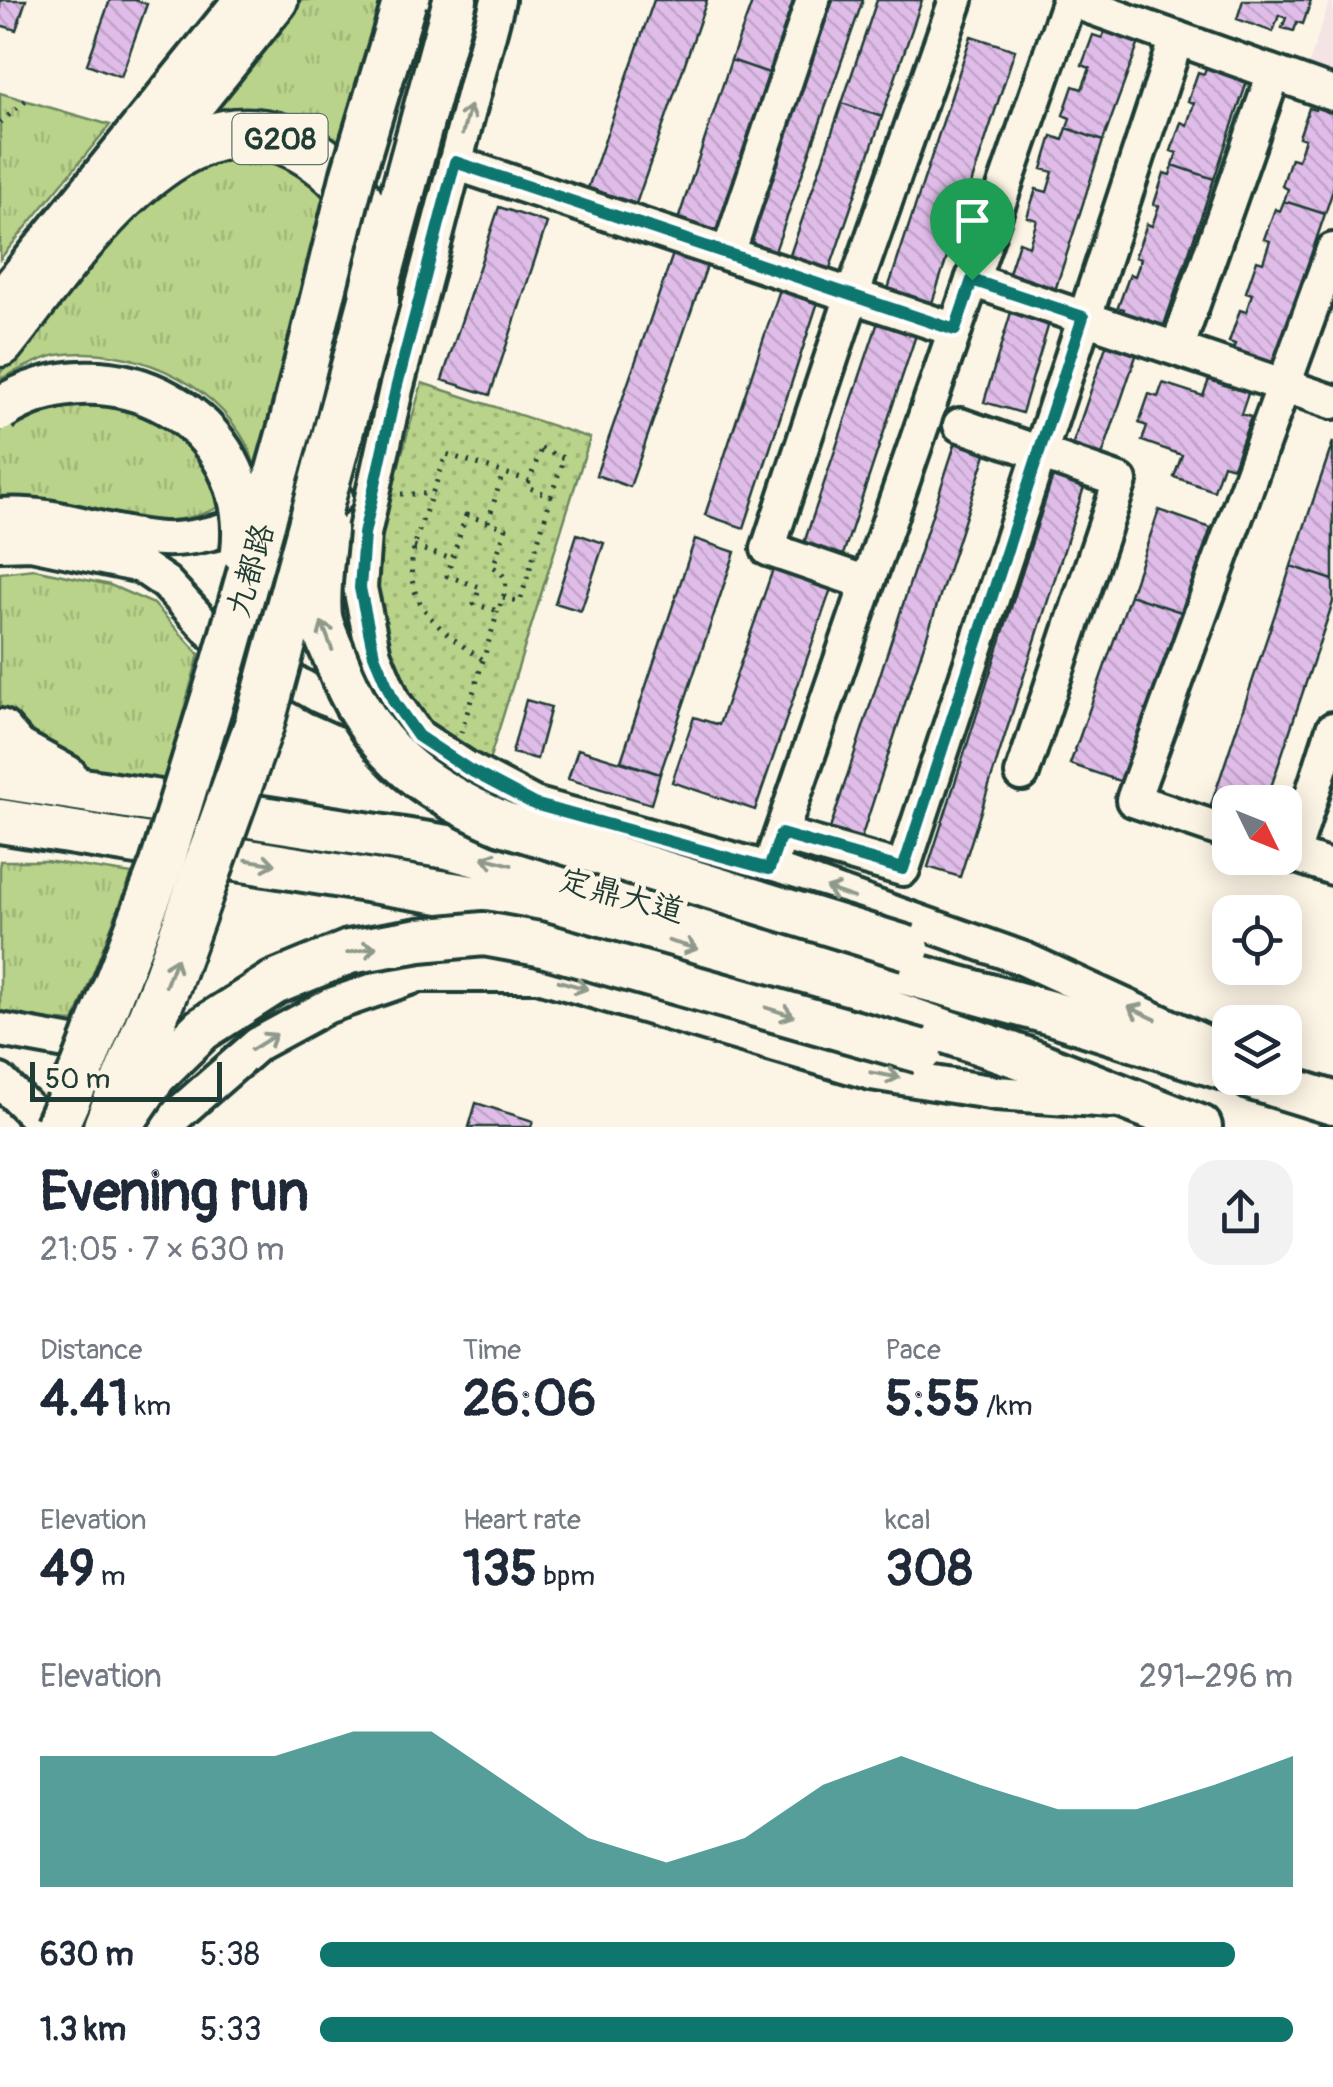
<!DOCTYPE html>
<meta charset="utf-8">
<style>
:root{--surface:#fff;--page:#f2f2f3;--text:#1f2937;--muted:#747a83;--accent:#0f766e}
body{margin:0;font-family:Pangolin,"LXGW WenKai TC",sans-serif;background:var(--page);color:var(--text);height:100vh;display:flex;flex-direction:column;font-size:38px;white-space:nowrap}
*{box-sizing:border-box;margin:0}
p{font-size:32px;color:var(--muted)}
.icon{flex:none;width:55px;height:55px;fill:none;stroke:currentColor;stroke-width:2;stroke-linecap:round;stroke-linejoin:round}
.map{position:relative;height:1127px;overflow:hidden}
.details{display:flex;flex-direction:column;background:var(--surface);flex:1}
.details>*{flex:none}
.needle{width:65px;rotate:133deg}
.tools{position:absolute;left:1212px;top:785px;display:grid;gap:20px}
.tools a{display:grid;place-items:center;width:90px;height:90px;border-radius:20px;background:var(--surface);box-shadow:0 5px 25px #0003;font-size:50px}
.scale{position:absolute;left:30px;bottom:25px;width:192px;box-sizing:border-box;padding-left:10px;border:5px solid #1f3d34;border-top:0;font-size:28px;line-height:35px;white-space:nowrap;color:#1f3d34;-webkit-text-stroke:8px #fcf5e5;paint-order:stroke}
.pin{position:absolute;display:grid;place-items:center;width:85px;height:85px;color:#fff;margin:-102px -42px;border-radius:50% 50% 50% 0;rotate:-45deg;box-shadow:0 0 10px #0007}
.pin .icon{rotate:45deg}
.round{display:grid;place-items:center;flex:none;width:105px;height:105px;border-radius:30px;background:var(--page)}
.head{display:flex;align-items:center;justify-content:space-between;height:170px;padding:0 40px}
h1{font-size:55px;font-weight:800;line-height:75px}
.metrics{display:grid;grid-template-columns:repeat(3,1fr);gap:15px;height:170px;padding:10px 40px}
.metrics div{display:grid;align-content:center}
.metrics b{font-size:50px;font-weight:800}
.metrics small{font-size:28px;font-weight:400}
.metrics p{font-size:28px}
.chart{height:280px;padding:20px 40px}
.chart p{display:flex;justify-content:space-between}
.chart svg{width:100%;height:180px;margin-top:10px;fill:var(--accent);opacity:.7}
ul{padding:0 40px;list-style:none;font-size:32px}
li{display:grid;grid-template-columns:160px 120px 1fr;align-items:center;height:75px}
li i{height:25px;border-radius:12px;background:var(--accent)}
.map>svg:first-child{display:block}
.built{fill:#f4e4e6}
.grass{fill:url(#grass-tufts);stroke:#6c885f;stroke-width:2.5}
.park{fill:url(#park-dots);stroke:#6c885f;stroke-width:2.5}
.building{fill:url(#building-back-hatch);stroke:#1f3d34;stroke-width:2.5}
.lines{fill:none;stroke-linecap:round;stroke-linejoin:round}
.minor-casing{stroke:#1f3d34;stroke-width:40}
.major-casing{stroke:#1f3d34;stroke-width:50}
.highway-casing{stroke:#1f3d34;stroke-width:55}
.path{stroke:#1f3d34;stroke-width:5;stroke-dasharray:2.5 8;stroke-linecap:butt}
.minor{stroke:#fcf5e5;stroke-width:32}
.major{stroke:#fcf5e5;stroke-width:42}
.highway{stroke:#fcf5e5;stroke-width:48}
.major-bridge-casing{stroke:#1f3d34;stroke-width:50;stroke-linecap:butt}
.highway-bridge-casing{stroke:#1f3d34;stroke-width:55;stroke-linecap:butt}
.major-bridge{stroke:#fcf5e5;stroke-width:42}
.highway-bridge{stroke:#fcf5e5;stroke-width:48}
.oneway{stroke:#8e998c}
.route-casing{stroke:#fff;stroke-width:20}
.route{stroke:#0f766e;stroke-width:12}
.labels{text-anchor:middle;stroke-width:9;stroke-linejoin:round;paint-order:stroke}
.shield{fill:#fcf5e5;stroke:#617469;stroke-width:2.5}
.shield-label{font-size:30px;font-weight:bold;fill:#1f3d34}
.street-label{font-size:32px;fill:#1f3d34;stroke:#fcf5e5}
</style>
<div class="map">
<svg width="1333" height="1127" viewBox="0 0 1333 1127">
<defs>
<pattern id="grass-tufts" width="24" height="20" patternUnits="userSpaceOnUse" patternTransform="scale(2.5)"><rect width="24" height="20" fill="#bad38a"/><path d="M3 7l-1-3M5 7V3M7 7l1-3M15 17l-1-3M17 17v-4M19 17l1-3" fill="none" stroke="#9fb678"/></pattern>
<pattern id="park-dots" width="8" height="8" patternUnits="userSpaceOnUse" patternTransform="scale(2.5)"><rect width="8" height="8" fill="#bad38a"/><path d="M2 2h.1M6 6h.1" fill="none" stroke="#9fb678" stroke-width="1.8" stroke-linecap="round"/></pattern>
<pattern id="building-back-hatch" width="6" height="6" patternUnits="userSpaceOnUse" patternTransform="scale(2.5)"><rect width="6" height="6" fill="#e0bde9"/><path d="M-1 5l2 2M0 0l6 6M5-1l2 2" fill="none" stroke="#c0a3c8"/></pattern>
</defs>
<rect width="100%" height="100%" fill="#fcf5e5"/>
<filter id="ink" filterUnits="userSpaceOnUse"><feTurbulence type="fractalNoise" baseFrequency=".01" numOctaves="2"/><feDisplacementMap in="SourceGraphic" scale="20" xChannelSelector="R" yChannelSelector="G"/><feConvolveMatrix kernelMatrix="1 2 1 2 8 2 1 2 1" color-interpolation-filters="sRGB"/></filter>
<g filter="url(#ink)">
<!-- built -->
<path class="built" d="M1330 0H1333V75L1308 66Z"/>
<!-- grass -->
<path class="grass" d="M297 0H391L343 156 199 124Z
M0 93 110 125 0 259Z
M211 155C266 157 288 158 329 197L257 490C255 476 254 457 247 445 211 379 129 344 57 355 38 359 18 371 0 379V373L141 202Z
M107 391 188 427 225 504C161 539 107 508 40 500 27 498 13 500 0 501V429L33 407Z
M34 569 110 585 154 604 199 654 160 798 101 781 0 713V573Z
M0 861H46L132 874 74 1022 0 1017Z"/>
<!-- park -->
<path class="park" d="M422 383 590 438 487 767 425 726 385 664 368 572Z"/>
<!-- building -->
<path class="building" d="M0 0H26L16 30 0 25Z
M110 0H135L147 4 121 77 87 64Z
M654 0H707L636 204 588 188Z
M753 0H796L769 73 731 60Z
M833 0H863L772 260 745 251Z
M877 0H922L882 117 842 103Z
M1243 0H1308L1311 1 1303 24 1297 22 1294 31 1282 28 1286 18 1279 15 1273 32 1237 19Z
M1107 24 1141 37 1103 141 1067 128 1070 118 1063 115 1073 86 1082 89 1090 68 1082 65 1093 35 1102 38Z
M971 36 1015 50 932 303 888 289Z
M731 60 769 73 716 236 677 223Z
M1208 62 1249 76 1214 179 1173 165 1177 153 1171 151 1181 122 1187 125 1194 103 1188 101 1198 72 1204 74Z
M1319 98 1333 103V190L1325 214 1284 201 1288 189 1282 186 1291 158 1298 160 1305 139 1299 137 1309 108 1315 110Z
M842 103 882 117 828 274 788 261Z
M1067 128 1103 141 1053 297 1016 285 1019 276 1009 273 1019 242 1029 246 1037 220 1027 217 1036 189 1047 192 1053 172 1042 169 1052 136 1063 140Z
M1173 165 1214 179 1162 331 1121 317 1124 309 1118 307 1130 274 1135 276 1141 259 1135 257 1147 224 1152 226 1159 206 1154 204 1164 173 1170 175Z
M1284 201 1325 214 1273 366 1232 352 1235 344 1229 342 1240 310 1246 312 1252 294 1246 292 1257 260 1263 262 1270 241 1264 239 1275 209 1280 211Z
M499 207 547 223 490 395 442 380Z
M675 248 709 260 630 487 596 475Z
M781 286 819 299 744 528 705 515Z
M1012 309 1050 320 1022 413 984 402Z
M880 316 918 329 841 561 802 549Z
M1108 340 1138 350 1101 459 1071 449Z
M1211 374 1250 388 1241 414 1251 417 1233 467 1223 464 1214 491 1174 477 1182 455 1142 441 1147 426 1139 423 1149 394 1158 397 1163 383 1203 396Z
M956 441 987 451 859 845 828 835Z
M1333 442V580L1291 566Z
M1053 476 1084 487 960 877 928 867Z
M1159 510 1211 528 1181 612 1130 595Z
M577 534 604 543 581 611 555 603Z
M695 539 735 552 660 774 621 761Z
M774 566 832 586 755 810 672 782 694 717 719 725Z
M1291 566 1333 580V602L1266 802H1230V819L1209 811Z
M1130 595 1181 612 1122 782 1070 764Z
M526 700 551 707 537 759 512 753Z
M578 749 660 774 651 804 568 779Z
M476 1103 533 1121 531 1127H469Z"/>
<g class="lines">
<!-- minor casing -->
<g class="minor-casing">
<path id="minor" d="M498 0 396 389 364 534 360 588 374 655 394 702 418 736 468 769 534 804 779 872 1024 959 1226 1052
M1070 0 1333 94
M455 163 955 330
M728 254 813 0
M972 280 1333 402
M0 297 240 0
M1177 349 1274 73
M960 425 1120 481 1022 774
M0 515C56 510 107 536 162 539 204 541 244 522 283 510 300 505 319 501 336 497
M0 544 31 543 141 566 166 583 215 636 319 696 368 718
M867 583 768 549 852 296 956 0
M1230 833 1133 800 1333 250
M781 834 903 869 1177 38
M775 851 1069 0
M1285 852 1333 868
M1293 854 1333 729
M0 1030 110 1050 156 1065
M0 1081 47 1127
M163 1127 258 1044 328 1006 418 975H538L871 1073 996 1093 1111 1101"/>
</g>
<!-- major casing -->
<g class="major-casing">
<path id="major" d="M135 175 276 0
M379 280 455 0
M0 731 17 750 66 777
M0 777 448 847 1051 1013 1230 1070
M0 821 565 912 745 962 1026 1059 1200 1127
M1252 1078 1333 1103"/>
</g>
<!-- highway casing -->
<g class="highway-casing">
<path id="highway" d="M0 342C69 257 189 63 319 159 374 199 375 237 374 300"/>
</g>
<!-- path -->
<path class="path" d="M0 123 26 100
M541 449 564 458 551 496 527 487Z
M401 494H433
M466 515 506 528 493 567C513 578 505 593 498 611L474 604 480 587 447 576Z
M488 522 503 472
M414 547 452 559
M503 597 520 602 551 497
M482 659C374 590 414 555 446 454L529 481
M461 733 498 611"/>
<!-- minor -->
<use href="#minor" class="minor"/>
<!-- major -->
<use href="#major" class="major"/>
<!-- highway -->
<use href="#highway" class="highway"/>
<!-- major-bridge casing -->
<g class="major-bridge-casing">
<path id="major-bridge" d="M0 409C109 339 258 417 243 551
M325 530C323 558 317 589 320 616 322 630 331 646 336 660 370 749 417 786 502 823L908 948
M123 1122 155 1075 202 1029 274 983 349 952 420 940 484 934 539 944 920 1051
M56 1127 83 1067 162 864 224 662 291 424 353 174 405 0"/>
</g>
<!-- highway-bridge casing -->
<g class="highway-bridge-casing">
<path id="highway-bridge" d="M108 1127 166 984 259 725 374 300"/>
</g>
<!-- major-bridge -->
<use href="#major-bridge" class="major-bridge"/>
<!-- highway-bridge -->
<use href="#highway-bridge" class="highway-bridge"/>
</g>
<!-- one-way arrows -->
<defs><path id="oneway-shaft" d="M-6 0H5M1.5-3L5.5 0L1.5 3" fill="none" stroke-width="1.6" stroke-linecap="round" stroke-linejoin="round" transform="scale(2.5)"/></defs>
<g class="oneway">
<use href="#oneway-shaft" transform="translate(466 120) rotate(-75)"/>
<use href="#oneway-shaft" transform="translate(327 636) rotate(-111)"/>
<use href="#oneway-shaft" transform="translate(497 861) rotate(-165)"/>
<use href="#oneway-shaft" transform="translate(261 862) rotate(9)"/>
<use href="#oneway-shaft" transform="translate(840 893) rotate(-161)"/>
<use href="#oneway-shaft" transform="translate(683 945) rotate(16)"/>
<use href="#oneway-shaft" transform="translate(362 950) rotate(-12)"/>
<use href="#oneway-shaft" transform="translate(171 972) rotate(-69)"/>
<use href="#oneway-shaft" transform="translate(573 985) rotate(16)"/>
<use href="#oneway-shaft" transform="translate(780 1012) rotate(18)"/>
<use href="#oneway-shaft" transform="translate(1142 1013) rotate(-155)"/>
<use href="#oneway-shaft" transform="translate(264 1042) rotate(-32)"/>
<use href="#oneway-shaft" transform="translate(885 1075) rotate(10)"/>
</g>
</g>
<g class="lines" filter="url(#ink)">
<!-- route casing -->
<g class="route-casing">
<path id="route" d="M455 162 955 330 972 280 1083 317 903 869 781 834 769 869 534 804 468 769 418 736 394 702 374 655 360 588 364 534 396 389Z"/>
</g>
<!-- route -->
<use href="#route" class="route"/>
</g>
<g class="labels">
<!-- shield labels -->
<rect class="shield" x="232.5" y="114" width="95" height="50" rx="8"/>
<g class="shield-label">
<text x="280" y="149">G208</text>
</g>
<!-- street labels -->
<g class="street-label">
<text transform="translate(250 570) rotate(-74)" y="11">九都路</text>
<text transform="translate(622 895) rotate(15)" y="11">定鼎大道</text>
</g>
</g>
</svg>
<div class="tools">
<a><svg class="needle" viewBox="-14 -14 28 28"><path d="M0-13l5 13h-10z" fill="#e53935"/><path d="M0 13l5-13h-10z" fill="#747a83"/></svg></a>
<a><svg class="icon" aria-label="locate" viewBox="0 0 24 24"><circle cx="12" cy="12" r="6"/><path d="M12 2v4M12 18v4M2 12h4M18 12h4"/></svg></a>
<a><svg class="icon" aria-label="layers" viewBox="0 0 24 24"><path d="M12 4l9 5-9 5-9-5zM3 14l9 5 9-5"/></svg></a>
</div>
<div class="scale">50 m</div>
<div class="pin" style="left:972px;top:280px;background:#1e9e55"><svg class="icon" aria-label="arrive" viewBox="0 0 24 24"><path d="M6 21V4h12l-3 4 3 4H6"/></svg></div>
</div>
<section class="details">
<div class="head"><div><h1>Evening run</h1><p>21:05 · 7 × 630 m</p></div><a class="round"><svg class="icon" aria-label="share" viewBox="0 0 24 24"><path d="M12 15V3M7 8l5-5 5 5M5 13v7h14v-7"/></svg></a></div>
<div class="metrics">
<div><p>Distance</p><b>4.41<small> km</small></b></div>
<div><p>Time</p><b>26:06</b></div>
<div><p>Pace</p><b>5:55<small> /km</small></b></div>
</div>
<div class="metrics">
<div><p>Elevation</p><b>49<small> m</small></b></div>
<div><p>Heart rate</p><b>135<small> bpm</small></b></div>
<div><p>kcal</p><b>308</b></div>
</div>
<div class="chart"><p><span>Elevation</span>291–296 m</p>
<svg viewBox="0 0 160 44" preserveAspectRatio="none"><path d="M0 44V12L10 12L20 12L30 12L40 6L50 6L60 19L70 32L80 38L90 32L100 19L110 12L120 19L130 25L140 25L150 19L160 12V44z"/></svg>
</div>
<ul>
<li><b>630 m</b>5:38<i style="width:94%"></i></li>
<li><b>1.3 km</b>5:33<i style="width:100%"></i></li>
</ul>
</section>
